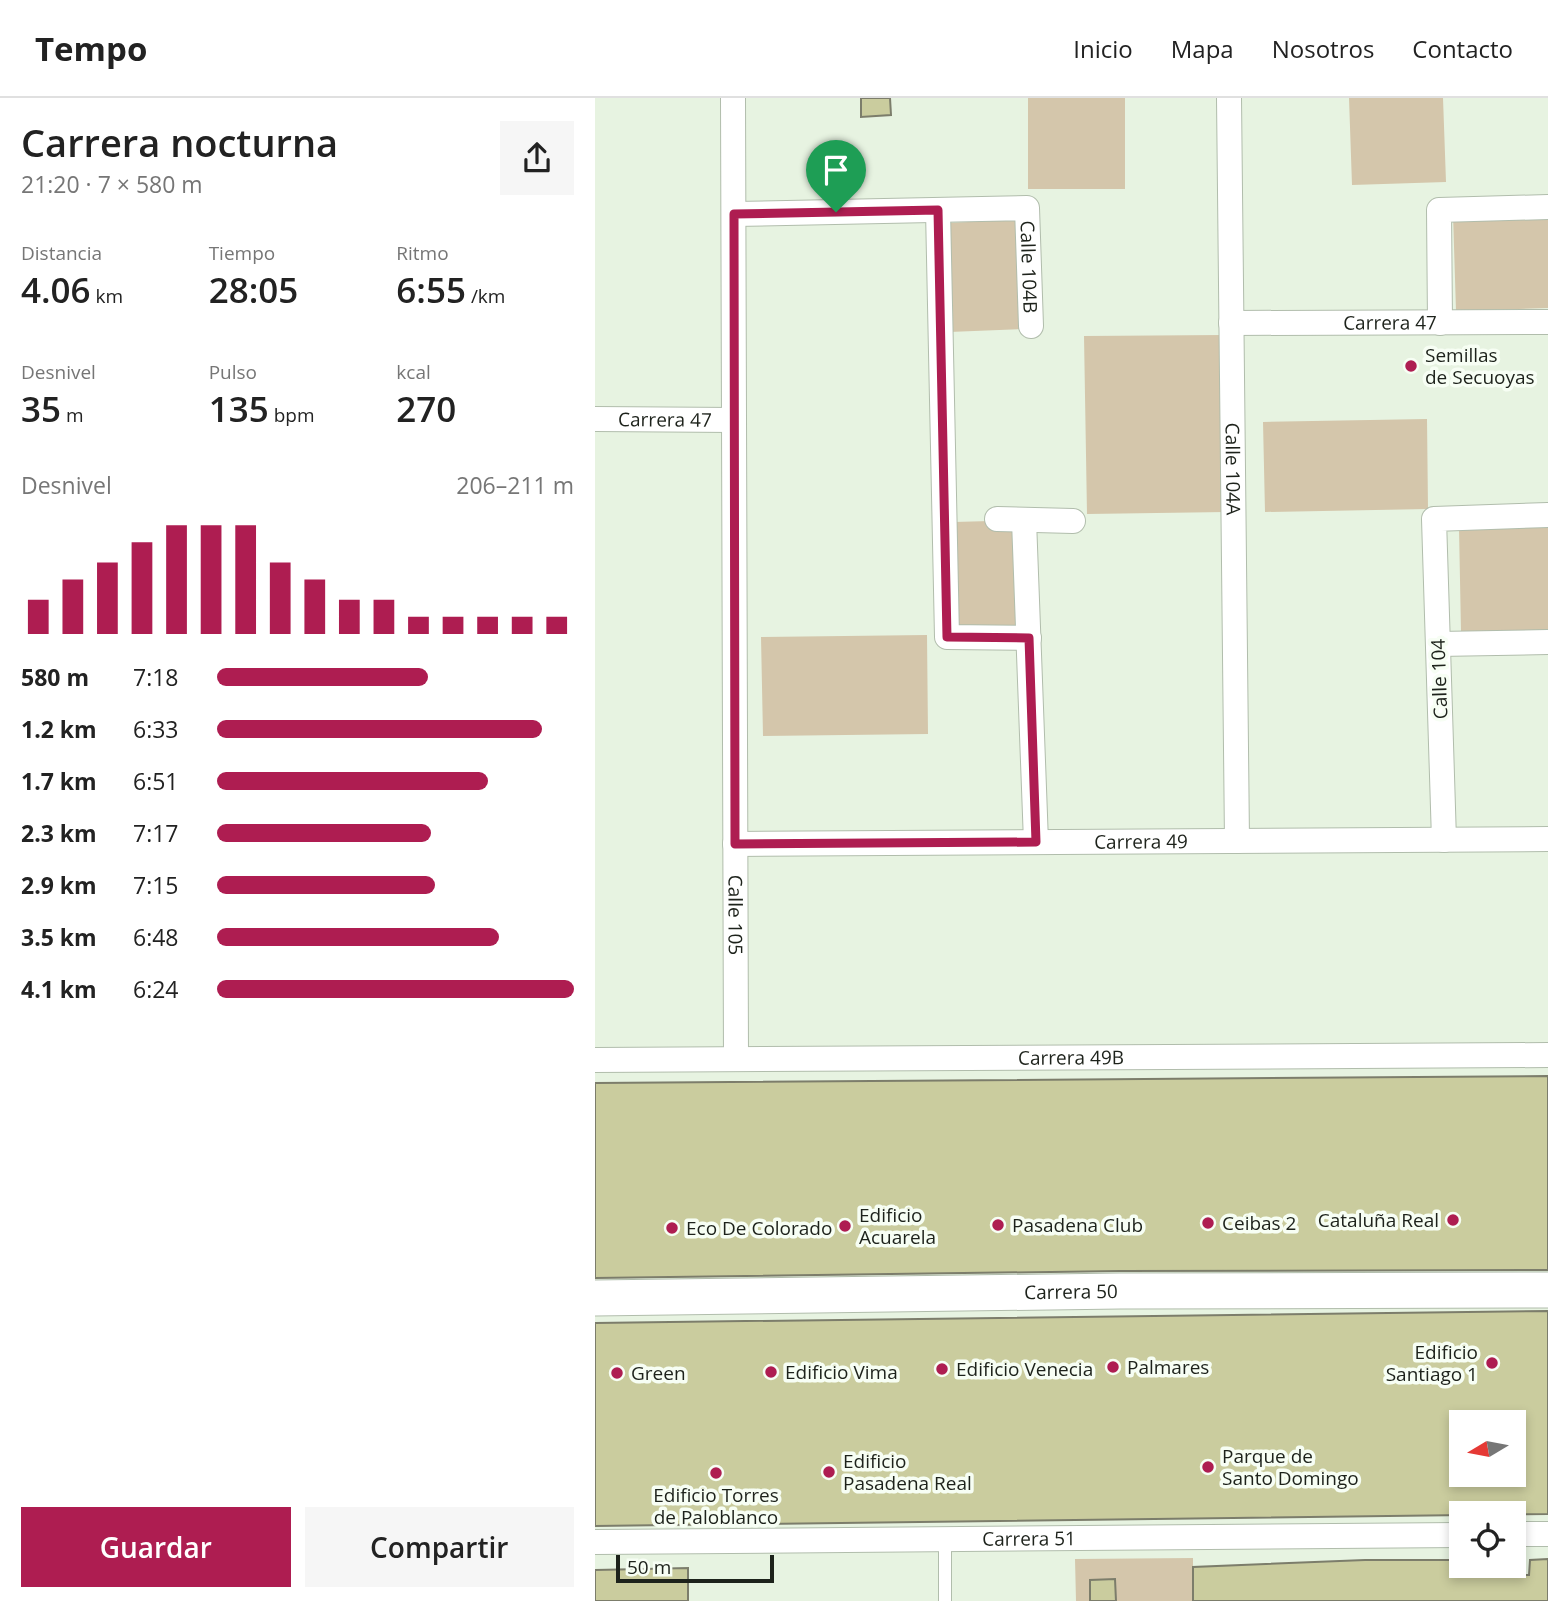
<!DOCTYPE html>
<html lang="es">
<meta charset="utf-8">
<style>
:root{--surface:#fff;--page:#f6f6f6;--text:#222;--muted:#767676;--line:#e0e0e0;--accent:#ae1d51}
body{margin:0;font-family:"Open Sans",sans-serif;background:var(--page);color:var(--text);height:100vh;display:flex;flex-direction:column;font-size:26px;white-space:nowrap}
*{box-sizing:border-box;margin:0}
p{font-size:23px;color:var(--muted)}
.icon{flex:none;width:38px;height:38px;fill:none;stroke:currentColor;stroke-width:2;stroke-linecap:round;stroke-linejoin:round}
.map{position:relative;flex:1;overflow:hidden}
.sheet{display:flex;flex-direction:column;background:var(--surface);width:595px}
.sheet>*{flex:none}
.needle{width:46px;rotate:260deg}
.fabs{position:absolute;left:854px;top:1312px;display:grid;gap:14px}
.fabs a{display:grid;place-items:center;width:77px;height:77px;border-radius:0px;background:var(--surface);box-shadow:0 4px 10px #0003;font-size:35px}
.scale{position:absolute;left:21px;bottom:18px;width:158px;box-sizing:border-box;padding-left:7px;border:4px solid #1d221b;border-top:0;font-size:19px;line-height:24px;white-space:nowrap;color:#1d221b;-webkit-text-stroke:5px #f7fef4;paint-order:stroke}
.pin{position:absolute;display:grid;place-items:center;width:60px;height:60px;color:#fff;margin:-72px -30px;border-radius:50% 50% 50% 0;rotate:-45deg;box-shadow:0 0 7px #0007}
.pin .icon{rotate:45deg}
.round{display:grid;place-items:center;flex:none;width:74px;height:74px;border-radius:0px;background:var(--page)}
.head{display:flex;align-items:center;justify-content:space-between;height:119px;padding:0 21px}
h1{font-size:38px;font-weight:600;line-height:52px}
.metrics{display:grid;grid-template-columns:repeat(3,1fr);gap:10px;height:119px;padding:7px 21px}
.metrics div{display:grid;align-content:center}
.metrics b{font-size:35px;font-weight:600}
.metrics small{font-size:19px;font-weight:400}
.metrics p{font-size:19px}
.chart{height:196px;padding:14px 21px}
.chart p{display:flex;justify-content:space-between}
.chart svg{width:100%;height:126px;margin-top:7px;stroke:var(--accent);stroke-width:6}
.cta{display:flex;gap:14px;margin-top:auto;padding:14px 21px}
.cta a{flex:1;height:80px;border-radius:0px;background:var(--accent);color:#fff;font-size:28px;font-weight:600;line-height:80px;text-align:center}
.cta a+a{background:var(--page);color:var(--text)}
ul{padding:0 21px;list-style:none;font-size:23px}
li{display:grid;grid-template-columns:112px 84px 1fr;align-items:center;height:52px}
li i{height:18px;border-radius:9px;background:var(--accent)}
header{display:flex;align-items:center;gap:42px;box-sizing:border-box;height:98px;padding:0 35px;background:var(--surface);border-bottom:2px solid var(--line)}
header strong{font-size:33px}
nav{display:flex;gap:38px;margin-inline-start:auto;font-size:24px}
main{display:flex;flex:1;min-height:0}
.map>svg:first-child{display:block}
.green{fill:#d4c6ab}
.building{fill:#cacc9e;stroke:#7c7d6b;stroke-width:2;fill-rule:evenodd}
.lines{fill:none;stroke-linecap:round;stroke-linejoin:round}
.lane-casing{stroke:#b1bdac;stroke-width:14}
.street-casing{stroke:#b1bdac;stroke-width:26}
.secondary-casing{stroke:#b1bdac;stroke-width:37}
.lane{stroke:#fff;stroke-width:12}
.street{stroke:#fff;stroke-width:24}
.secondary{stroke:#fff;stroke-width:35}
.route-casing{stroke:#fff;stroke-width:14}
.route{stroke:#ae1d51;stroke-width:9}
.poi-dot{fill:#ae1d51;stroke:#f7fef4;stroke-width:2.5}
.labels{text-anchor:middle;stroke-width:7;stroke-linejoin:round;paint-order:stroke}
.street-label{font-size:19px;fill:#1d221b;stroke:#f7fef4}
.poi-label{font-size:19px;fill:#1d221b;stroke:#f7fef4;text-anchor:start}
</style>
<header>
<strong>Tempo</strong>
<nav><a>Inicio</a><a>Mapa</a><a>Nosotros</a><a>Contacto</a></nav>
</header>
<main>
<section class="sheet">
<div class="head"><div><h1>Carrera nocturna</h1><p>21:20 · 7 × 580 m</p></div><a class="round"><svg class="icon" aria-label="share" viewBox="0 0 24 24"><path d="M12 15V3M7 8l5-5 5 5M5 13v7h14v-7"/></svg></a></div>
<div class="metrics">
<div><p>Distancia</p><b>4.06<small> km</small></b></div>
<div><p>Tiempo</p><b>28:05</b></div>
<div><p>Ritmo</p><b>6:55<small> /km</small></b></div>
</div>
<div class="metrics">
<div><p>Desnivel</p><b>35<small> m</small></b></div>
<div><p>Pulso</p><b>135<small> bpm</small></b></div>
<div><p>kcal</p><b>270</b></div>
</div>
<div class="chart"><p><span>Desnivel</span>206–211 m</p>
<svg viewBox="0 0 160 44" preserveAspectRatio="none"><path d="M5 44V32M15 44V25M25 44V19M35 44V12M45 44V6M55 44V6M65 44V6M75 44V19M85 44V25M95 44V32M105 44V32M115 44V38M125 44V38M135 44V38M145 44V38M155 44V38"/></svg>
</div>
<ul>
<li><b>580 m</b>7:18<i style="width:59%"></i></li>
<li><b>1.2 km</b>6:33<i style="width:91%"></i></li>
<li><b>1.7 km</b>6:51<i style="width:76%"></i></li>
<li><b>2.3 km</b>7:17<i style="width:60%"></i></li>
<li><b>2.9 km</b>7:15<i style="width:61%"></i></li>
<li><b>3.5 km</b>6:48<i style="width:79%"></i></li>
<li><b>4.1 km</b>6:24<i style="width:100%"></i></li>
</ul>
<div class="cta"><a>Guardar</a><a>Compartir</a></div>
</section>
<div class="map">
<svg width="953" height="1503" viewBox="0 0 953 1503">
<rect width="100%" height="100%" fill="#e7f3e1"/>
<!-- green -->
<path class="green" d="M433 0H530V91H433Z
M754 0H848L851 84 757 87Z
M953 113V210L861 213 858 116Z
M422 122 427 231 354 234 349 125Z
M628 237 631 414 492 416 489 238Z
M832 321 833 411 670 414 668 324Z
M428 422 431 531 362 533 359 424Z
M953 429V533L866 534 864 430Z
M332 537 333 636 168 638 166 539Z
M598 1460V1503H481L480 1461Z"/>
<!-- building -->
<path class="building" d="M266 0H295L296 17 266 19Z
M953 978V1172L525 1173 0 1180V985Z
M953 1213V1416L0 1428V1225ZM866 1325H919V1377H866Z
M953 1461V1503H598V1469L770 1462H866V1468H893V1477H934L935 1462Z
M93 1470V1503H0V1472Z
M520 1481 521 1503H495V1482Z"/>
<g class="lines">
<!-- lane casing -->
<g class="lane-casing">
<path id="lane" d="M350 1441V1503"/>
</g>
<!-- street casing -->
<g class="street-casing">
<g id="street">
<path id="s1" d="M138 0 141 961"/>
<path id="s2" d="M634 0 642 743"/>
<path d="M343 112 352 539 434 540"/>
<path id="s3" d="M139 116 432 110 436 228"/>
<path id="s4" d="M636 225 953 224"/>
<path d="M845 225 844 112 953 109"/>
<path id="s5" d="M0 321 139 322"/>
<path d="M402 421 478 423"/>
<path d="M429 422 441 744"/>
<path d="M843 546 953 544"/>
<path d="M849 742 839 421 953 417"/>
<path id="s6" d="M140 746 953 741"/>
<path id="s7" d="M0 962 953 957"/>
<path d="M919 1436H953"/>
<path id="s8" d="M0 1444 866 1437"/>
</g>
</g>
<!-- secondary casing -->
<g class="secondary-casing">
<g id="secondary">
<path id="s9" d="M0 1200 525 1193 953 1192"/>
</g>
</g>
<!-- lane -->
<use href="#lane" class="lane"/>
<!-- street -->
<use href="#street" class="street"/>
<!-- secondary -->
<use href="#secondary" class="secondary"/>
</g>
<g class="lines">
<!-- route casing -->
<g class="route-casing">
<path id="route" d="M343 112 352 539 434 540 441 744 140 746 139 116Z"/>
</g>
<!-- route -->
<use href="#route" class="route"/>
</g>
<!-- markers -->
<g class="poi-dot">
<circle cx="816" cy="268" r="7"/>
<circle cx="858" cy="1122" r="7"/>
<circle cx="613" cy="1125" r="7"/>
<circle cx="403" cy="1127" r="7"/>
<circle cx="250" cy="1128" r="7"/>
<circle cx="77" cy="1130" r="7"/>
<circle cx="897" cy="1265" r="7"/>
<circle cx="518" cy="1269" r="7"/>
<circle cx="347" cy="1271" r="7"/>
<circle cx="176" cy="1274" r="7"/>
<circle cx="22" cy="1275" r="7"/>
<circle cx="613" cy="1369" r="7"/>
<circle cx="234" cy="1374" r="7"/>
<circle cx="121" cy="1375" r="7"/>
</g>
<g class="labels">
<!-- street labels -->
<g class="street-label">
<text dy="7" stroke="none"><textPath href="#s3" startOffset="352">Calle 104B</textPath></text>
<text dy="7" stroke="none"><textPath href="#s4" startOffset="159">Carrera 47</textPath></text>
<text dy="7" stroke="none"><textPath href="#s5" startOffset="70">Carrera 47</textPath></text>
<text dy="7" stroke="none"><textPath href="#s2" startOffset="371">Calle 104A</textPath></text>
<text transform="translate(844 581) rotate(-92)" y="7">Calle 104</text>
<text dy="7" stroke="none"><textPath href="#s6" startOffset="406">Carrera 49</textPath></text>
<text dy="7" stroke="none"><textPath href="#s1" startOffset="817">Calle 105</textPath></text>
<text dy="7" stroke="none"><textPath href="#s7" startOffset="476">Carrera 49B</textPath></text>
<text dy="7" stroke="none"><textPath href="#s9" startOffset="476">Carrera 50</textPath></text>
<text dy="7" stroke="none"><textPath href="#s8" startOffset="434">Carrera 51</textPath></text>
</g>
<!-- poi labels -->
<g class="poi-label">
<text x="830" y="264">Semillas<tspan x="830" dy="22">de Secuoyas</tspan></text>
<text x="264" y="1124">Edificio<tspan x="264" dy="22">Acuarela</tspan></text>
<text x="844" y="1129" text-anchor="end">Cataluña Real</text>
<text x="627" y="1132">Ceibas 2</text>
<text x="417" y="1134">Pasadena Club</text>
<text x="91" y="1137">Eco De Colorado</text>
<text x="883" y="1261" text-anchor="end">Edificio<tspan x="883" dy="22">Santiago 1</tspan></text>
<text x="532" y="1276">Palmares</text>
<text x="361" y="1278">Edificio Venecia</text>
<text x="190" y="1281">Edificio Vima</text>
<text x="36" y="1282">Green</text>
<text x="627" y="1365">Parque de<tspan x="627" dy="22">Santo Domingo</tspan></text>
<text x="248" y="1370">Edificio<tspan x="248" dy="22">Pasadena Real</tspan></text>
<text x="121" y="1404" text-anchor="middle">Edificio Torres<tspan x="121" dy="22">de Paloblanco</tspan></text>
</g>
</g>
</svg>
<div class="fabs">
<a><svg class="needle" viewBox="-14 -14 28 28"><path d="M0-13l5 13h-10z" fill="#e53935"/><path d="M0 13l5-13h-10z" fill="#767676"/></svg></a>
<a><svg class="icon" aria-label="locate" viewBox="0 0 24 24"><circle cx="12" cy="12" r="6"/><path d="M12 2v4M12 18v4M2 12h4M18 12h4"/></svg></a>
</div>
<div class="scale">50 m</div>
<div class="pin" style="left:241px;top:114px;background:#1e9e55"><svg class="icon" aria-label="arrive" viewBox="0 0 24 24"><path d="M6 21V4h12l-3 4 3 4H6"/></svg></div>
</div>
</main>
